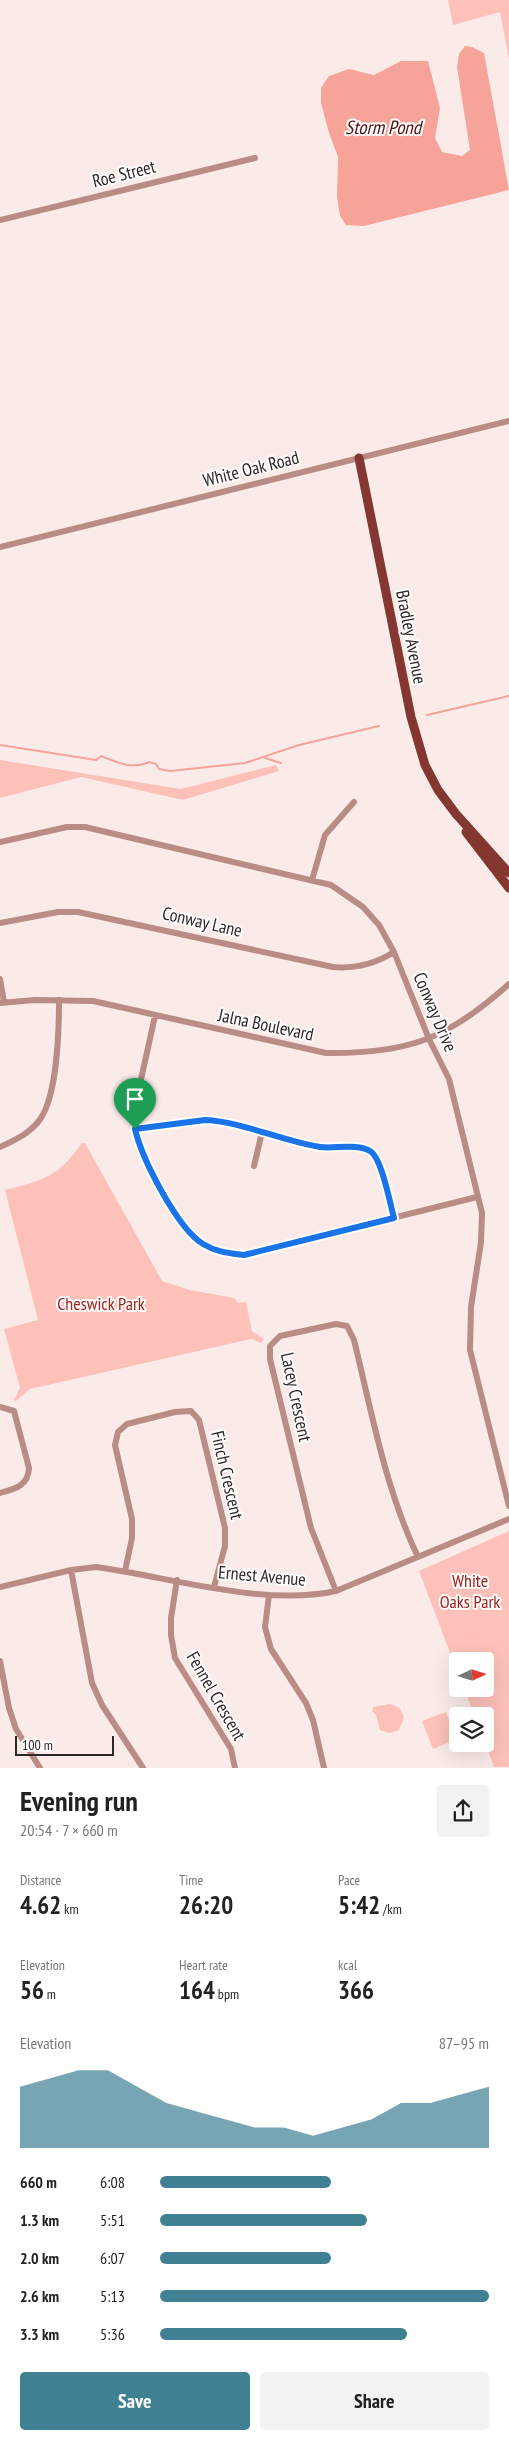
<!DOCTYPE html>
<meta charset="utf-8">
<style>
:root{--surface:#fff;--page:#f2f2f2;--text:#222;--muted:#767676;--accent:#408093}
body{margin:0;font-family:"PT Sans Narrow",sans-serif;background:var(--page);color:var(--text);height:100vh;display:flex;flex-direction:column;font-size:19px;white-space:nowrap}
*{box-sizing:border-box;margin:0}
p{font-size:16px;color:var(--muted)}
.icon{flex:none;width:28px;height:28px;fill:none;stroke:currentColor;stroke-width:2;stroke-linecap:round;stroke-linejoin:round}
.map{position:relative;height:1768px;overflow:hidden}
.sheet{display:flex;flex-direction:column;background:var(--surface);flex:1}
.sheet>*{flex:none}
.needle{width:32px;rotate:86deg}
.buttons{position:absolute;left:449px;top:1652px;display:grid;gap:10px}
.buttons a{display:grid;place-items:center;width:45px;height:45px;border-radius:5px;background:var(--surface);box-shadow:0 5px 20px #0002;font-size:25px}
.scale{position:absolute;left:15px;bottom:12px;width:99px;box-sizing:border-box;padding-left:5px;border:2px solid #2d2827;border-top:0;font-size:14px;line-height:18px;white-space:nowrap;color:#2d2827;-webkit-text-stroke:4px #fefbfb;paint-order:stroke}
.pin{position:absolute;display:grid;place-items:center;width:42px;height:42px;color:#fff;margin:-51px -21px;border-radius:50% 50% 50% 0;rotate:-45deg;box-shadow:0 0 5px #0007}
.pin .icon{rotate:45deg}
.round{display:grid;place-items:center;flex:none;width:52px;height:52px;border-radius:5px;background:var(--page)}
.overview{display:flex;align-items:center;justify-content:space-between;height:85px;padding:0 20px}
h1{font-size:28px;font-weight:700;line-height:38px}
.figures{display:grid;grid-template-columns:repeat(3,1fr);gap:8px;height:85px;padding:5px 20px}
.figures div{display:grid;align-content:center}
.figures b{font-size:25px;font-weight:700}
.figures small{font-size:14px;font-weight:400}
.figures p{font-size:14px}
.chart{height:140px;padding:10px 20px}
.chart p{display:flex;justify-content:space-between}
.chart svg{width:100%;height:90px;margin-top:5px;fill:var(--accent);opacity:.7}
.primary-button{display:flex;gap:10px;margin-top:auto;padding:10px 20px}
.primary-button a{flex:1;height:58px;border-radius:5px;background:var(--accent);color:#fff;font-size:20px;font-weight:700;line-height:58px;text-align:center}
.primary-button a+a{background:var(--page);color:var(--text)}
ul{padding:0 20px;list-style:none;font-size:16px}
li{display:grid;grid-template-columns:80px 60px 1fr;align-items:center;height:38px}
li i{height:12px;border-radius:6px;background:var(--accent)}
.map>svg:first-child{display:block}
.green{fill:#fdc1b9}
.water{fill:#f6a399}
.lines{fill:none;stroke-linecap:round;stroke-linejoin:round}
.stream{stroke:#f6a399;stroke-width:2}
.minor{stroke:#b98c85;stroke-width:6}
.major{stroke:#843730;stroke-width:9}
.route-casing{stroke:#fff;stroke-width:10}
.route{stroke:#1a73e8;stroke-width:6}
.labels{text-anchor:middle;stroke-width:4;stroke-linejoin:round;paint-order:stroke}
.street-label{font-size:18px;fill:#2d2827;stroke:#fefbfb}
.park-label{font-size:18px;fill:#9b241f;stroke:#fefbfb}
.water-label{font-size:19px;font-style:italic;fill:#4f110d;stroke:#fefbfb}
</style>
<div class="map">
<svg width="509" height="1768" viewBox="0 0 509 1768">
<rect width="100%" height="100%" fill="#fbebe8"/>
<!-- green -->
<path class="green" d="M448 0H509V59L500 12 453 25Z
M0 760 181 789 276 765 279 771 183 800 81 777 0 798Z
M82 1143H85L162 1281 190 1290 234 1298 238 1303 246 1302 252 1331 264 1339 261 1343 251 1339 30 1389 16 1401 14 1400 20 1388 4 1329 38 1320 5 1190C44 1180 58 1177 82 1143Z
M509 1531V1767H494L485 1743V1716H475L464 1689H485V1661H458L457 1671 419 1571Z
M390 1704 400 1708 404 1718 399 1730 390 1733 380 1730 376 1715 372 1711 373 1707Z
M446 1712 457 1739 433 1749 422 1721Z"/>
<!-- water -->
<path class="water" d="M465 46 472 47 484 53 509 190 364 226 346 225 340 216 337 197 338 157 329 133 321 103V88L329 76 349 69 374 75 401 61H428L440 108 435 138 442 152 462 156 470 150 457 67 459 54Z"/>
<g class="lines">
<!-- stream -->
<path class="stream" d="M427 715 509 696
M0 745 96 760 101 756C116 762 132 770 149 762L156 764 159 769 170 771 245 763 299 745 379 726
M265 758 281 763"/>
<!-- minor -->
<path class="minor" d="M0 220 255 158
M0 547 509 421
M0 842 67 827H85L331 885 363 907 379 925 394 952 429 1039 449 1079 482 1213 481 1242 471 1307 470 1350 509 1506
M312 880 325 835 354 802
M0 923 58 912H78L333 967C356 969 375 964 394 952
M0 979 4 1002
M0 1003 35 1000 93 1001 326 1053C408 1054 448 1039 509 984
M155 1016 136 1102 134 1121 138 1142 146 1162 185 1229 203 1244 223 1253 244 1255 477 1197
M135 1129 205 1120 224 1121 319 1147 359 1148 370 1151 379 1162 395 1218
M0 1147C15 1140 31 1133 41 1118 57 1093 59 1031 59 1000
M254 1166 262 1132
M0 1407 14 1411 29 1468C28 1486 15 1489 0 1493
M71 1570 92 1683 102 1705 143 1768
M125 1571 132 1538V1519L115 1445 118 1432 127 1424 175 1412 191 1411 199 1420 225 1528V1546L214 1587
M177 1580 171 1618V1635L175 1658 231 1749 235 1768
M0 1587 71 1570 96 1567C170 1577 264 1607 336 1591L509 1519
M336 1591 311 1528 270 1359V1346L280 1336 336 1324 347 1326 354 1340C372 1413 385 1488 418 1557
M269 1595 265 1627 271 1649 306 1703 313 1720 324 1768
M0 1661 9 1708 16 1729 40 1768"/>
<!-- major -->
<path class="major" d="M359 458 411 717 425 765 438 790 456 814 509 873
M466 832 509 888"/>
</g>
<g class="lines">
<!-- route casing -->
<g class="route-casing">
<path id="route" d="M205 1120C244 1122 281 1141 320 1147 335 1149 357 1143 370 1151 382 1158 390 1204 394 1218L244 1255C229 1253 216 1252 203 1244 177 1228 142 1159 135 1129Z"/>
</g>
<!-- route -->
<use href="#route" class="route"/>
</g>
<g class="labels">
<!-- street labels -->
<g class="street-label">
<text transform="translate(124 174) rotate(-14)" y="6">Roe Street</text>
<text transform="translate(251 469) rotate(-14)" y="6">White Oak Road</text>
<text transform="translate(411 637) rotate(79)" y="6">Bradley Avenue</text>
<text transform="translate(202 922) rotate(13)" y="6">Conway Lane</text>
<text transform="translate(435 1012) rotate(67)" y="6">Conway Drive</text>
<text transform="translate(266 1025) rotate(12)" y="6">Jalna Boulevard</text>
<text transform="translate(296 1397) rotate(78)" y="6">Lacey Crescent</text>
<text transform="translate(227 1475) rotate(77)" y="6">Finch Crescent</text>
<text transform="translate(262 1576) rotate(5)" y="6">Ernest Avenue</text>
<text transform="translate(216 1696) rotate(60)" y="6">Fennel Crescent</text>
</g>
<!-- park labels -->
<g class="park-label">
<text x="101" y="1310">Cheswick Park</text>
<text x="470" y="1587">White<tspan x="470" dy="21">Oaks Park</tspan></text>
</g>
<!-- water labels -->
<g class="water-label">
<text x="383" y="134">Storm Pond</text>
</g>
</g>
</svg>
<div class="buttons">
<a><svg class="needle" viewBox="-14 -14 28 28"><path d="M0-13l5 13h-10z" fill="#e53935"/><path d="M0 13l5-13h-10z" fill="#767676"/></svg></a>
<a><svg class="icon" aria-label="layers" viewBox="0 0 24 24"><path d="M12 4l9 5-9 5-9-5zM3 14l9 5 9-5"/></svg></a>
</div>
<div class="scale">100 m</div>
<div class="pin" style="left:135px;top:1129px;background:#1e9e55"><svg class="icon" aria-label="arrive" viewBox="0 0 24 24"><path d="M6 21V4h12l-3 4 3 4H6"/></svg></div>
</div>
<section class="sheet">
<div class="overview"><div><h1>Evening run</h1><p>20:54 · 7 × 660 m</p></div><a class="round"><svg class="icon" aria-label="share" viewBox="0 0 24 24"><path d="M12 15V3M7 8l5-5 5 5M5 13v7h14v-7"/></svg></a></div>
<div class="figures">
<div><p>Distance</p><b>4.62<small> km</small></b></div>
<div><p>Time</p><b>26:20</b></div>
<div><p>Pace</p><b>5:42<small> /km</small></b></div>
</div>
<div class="figures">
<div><p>Elevation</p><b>56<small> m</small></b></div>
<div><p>Heart rate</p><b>164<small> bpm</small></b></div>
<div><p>kcal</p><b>366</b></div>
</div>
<div class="chart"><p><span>Elevation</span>87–95 m</p>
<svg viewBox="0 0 160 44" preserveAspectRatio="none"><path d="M0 44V14L10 10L20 6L30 6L40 14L50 22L60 26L70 30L80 34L90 34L100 38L110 34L120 30L130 22L140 22L150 18L160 14V44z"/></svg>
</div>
<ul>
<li><b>660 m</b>6:08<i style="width:52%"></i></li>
<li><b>1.3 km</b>5:51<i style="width:63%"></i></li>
<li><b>2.0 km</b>6:07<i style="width:52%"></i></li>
<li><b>2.6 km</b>5:13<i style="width:100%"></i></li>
<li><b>3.3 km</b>5:36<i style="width:75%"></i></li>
</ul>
<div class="primary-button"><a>Save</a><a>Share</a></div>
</section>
